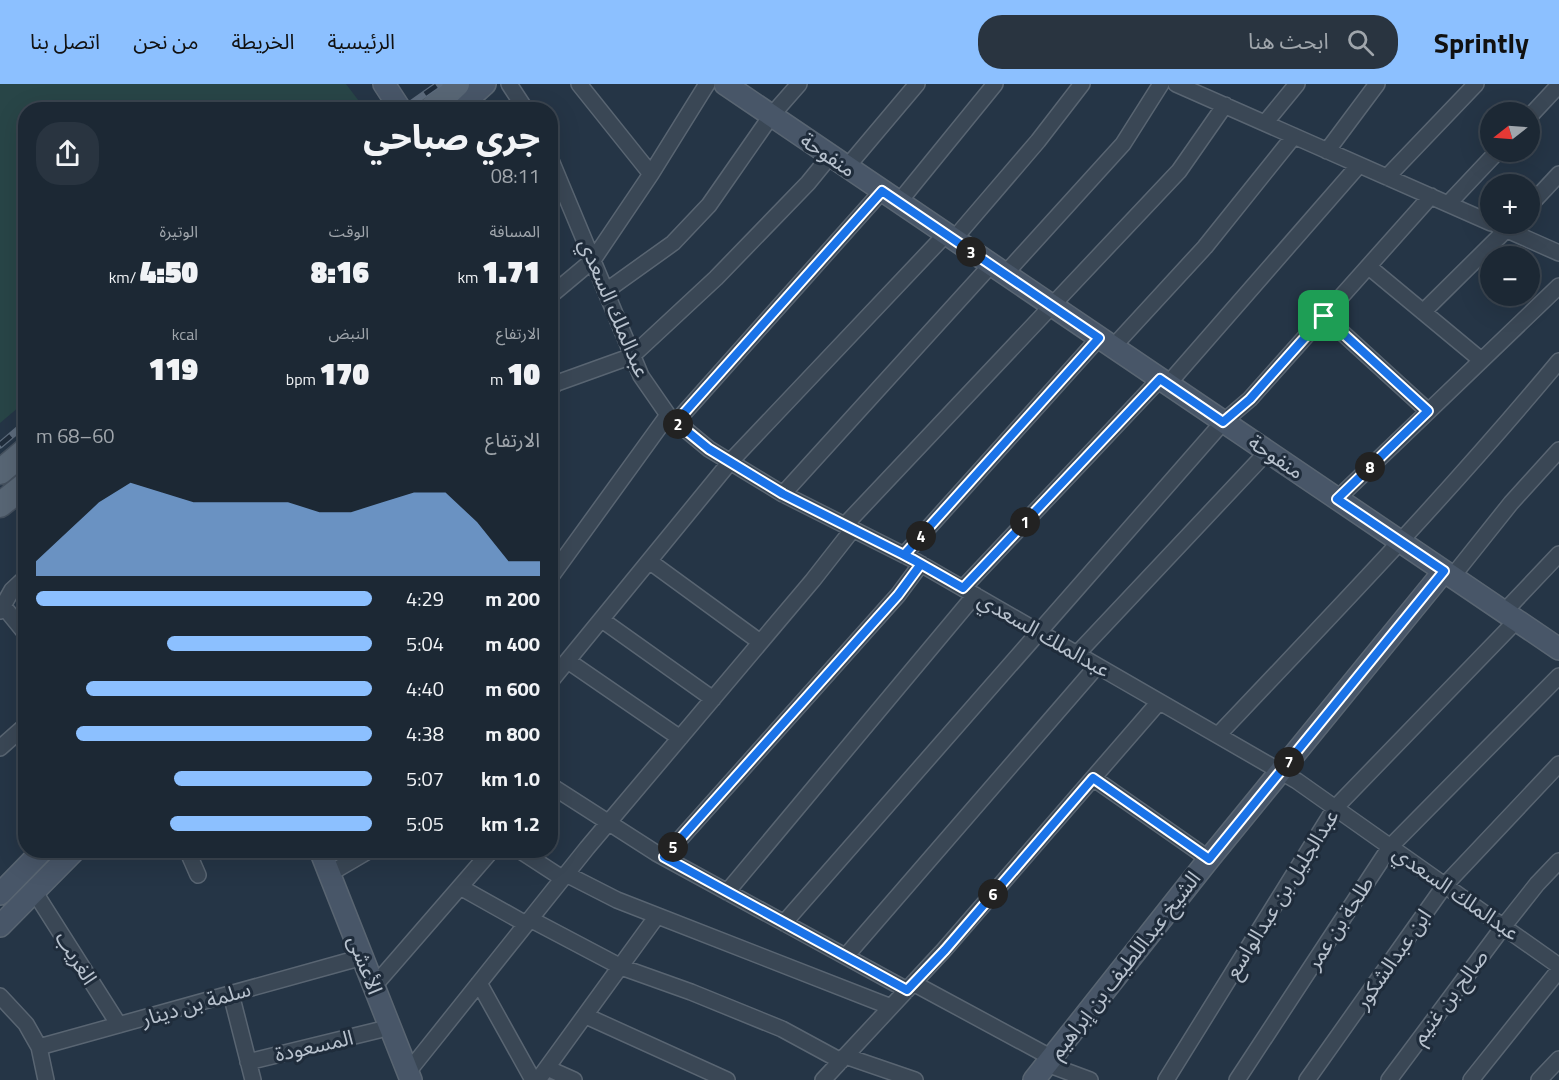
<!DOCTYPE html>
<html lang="ar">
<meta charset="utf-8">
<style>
:root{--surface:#1c2834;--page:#293440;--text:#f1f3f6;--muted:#a0a6ac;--line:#3a444f;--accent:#8cc0ff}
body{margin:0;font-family:"Titillium Web","Noto Sans Arabic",sans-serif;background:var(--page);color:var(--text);direction:rtl;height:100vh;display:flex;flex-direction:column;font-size:22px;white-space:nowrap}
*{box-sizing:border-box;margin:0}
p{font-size:20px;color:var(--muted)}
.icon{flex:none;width:33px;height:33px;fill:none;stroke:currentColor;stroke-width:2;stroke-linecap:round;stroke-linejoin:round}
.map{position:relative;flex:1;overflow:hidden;direction:ltr}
.drawer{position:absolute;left:18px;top:18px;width:540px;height:756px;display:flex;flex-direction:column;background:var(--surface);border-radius:24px;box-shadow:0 6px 24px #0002,0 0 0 2px var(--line);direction:rtl}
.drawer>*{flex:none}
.needle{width:39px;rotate:253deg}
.controls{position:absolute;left:1480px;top:18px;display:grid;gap:12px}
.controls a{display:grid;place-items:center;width:60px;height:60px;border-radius:50%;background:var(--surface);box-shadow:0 6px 24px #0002,0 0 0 2px var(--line);font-size:30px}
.pin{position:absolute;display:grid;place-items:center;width:51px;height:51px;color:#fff;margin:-26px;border-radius:12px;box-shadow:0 3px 9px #0006}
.km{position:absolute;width:30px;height:30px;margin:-15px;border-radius:50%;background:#222;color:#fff;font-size:16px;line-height:30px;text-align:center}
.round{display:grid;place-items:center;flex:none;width:63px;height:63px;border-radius:24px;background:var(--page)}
.overview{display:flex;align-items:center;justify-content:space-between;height:102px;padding:0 18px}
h1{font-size:33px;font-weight:800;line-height:45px}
.metrics{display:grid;grid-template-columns:repeat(3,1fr);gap:9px;height:102px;padding:6px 18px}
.metrics div{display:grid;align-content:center}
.metrics b{font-size:30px;font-weight:800}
.metrics small{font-size:16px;font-weight:400}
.metrics p{font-size:16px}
.chart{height:168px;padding:12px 18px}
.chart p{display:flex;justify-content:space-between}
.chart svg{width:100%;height:108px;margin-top:6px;fill:var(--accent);opacity:.7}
ul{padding:0 18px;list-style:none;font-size:20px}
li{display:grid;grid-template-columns:96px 72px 1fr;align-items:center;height:45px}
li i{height:15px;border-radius:8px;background:var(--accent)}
header{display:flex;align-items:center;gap:36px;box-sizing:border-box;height:84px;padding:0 30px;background:var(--accent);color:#111}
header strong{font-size:28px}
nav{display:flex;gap:33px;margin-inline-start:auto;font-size:21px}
.search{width:420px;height:54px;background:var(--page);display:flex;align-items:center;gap:15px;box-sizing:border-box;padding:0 21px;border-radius:24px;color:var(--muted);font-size:22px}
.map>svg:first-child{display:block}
.green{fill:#284547}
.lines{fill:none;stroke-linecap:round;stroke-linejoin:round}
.street-casing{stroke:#596572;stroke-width:18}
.secondary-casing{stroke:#596572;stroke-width:24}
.primary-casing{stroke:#44505e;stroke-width:27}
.street{stroke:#3a4755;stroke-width:15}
.secondary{stroke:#485668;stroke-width:21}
.primary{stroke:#586675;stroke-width:24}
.rail-casing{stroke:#5c6b7c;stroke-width:7}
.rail{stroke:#1f2c3b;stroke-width:4.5;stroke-dasharray:14;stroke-linecap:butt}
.route-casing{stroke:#fff;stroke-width:12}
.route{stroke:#1a73e8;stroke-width:8}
.labels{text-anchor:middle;stroke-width:6;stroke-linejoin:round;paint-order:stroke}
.street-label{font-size:21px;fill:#b8c2ce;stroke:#1f2c3b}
</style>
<header>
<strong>Sprintly</strong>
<div class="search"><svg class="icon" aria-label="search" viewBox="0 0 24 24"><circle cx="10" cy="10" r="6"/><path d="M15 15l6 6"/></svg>ابحث هنا</div>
<nav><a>الرئيسية</a><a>الخريطة</a><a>من نحن</a><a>اتصل بنا</a></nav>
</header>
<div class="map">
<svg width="1559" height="996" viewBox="0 0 1559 996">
<rect width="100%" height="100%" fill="#253546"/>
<!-- green -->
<path class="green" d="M0 0H346L365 25 26 26 25 318 0 339Z"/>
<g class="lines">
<!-- street casing -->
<g class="street-casing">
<path id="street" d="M509 0 526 26
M579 0 651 90
M1176 0 1491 139
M1530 32 1559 1
M1265 39 1297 0
M1327 67 1377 0
M550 74 641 292 668 331 709 365 783 410 912 475 1297 697 1559 882
M847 83 917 0
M1387 93 1476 0
M899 118 995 0
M1448 120 1497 68
M1530 121 1559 90
M1498 142 1559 169
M954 155 1038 57 1082 0
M1369 183 1481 276
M1005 190 1123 60 1161 0
M606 207 673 159 709 121 771 32 799 0
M550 212 593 176 651 90 707 0
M1423 228 1512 140
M1324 232 1428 327
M1113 263 1205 163 1294 52
M1168 300 1359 81
M550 305 557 299 632 272 716 194 808 99 830 72
M676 338 882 107
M783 410 991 181
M1337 415 1559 202
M845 441 1179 87 1225 21
M904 471 1099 254
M649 477 760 558
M1452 493 1511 419 1559 366
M550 494 668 331
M963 504 1160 295
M4 523 26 550
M0 527 12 506 26 493
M1504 528 1559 470
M602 536 713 615
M1077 570 1267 368
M568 577 680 654
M550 598 730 378 946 150
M1218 651C1334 529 1451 407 1559 277
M0 664 26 641
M1093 694 1209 775
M550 701 656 769 907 906
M187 766 198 791
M519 766 562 794
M664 773 898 511 921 480
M329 790 370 766
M566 790 617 816 891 923
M460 803 526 840
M34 807 119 941
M727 808 975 511
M530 835 621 883 691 908 782 945 841 977
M784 839 1223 338 1250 315 1431 112
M846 872 1097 582
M479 899 533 996
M913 899 1052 974
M374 902 492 766
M231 910 253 996
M0 912 26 940 39 963 46 996
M586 932 727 996
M39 963 352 876
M845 972 915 996
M248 978 379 946
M1047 980 1090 996
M547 984 574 996
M408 988 587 764 813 496 853 445
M538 996 657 832
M823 996 944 866 1159 618
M1166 996 1335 724 1517 536
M1237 996 1390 763 1559 592
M1307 996 1445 801 1559 680
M1389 996 1503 843 1537 800 1559 777
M1471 996 1559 886
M1539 996 1559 975"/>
</g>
<!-- secondary casing -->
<g class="secondary-casing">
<path id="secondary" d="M384 0 401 26
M725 0 1559 565
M456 26 485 0
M320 766 411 996
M0 810 43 766
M0 842 75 766
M1034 996 1209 775 1444 487"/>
</g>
<!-- primary casing -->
<g class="primary-casing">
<path id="primary" d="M430 26 457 0
M0 388 26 366
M0 421 26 400"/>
</g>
<!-- street -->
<use href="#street" class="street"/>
<!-- secondary -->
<use href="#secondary" class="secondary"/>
<!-- primary -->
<use href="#primary" class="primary"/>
<!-- rail casing -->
<g class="rail-casing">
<path id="rail" d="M402 26 439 0
M0 361 26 339"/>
</g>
<!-- rail -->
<use href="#rail" class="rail"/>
</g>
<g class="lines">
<!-- route casing -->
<g class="route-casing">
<path id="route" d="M1324 232 1250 315 1223 338 1160 295 963 504 912 475 783 410 709 365 676 338 882 107 1099 254 904 471 921 480 898 511 664 773 907 906 945 866 1093 694 1209 775 1444 487 1337 415 1428 327 1324 232"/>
</g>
<!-- route -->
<use href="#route" class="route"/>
</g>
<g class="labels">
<!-- street labels -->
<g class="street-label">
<text transform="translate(828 71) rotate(34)" y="7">منفوحة</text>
<text transform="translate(614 224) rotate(67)" y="7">عبدالملك السعدي</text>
<text transform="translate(1276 373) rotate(34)" y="7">منفوحة</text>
<text transform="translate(1044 551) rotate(30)" y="7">عبدالملك السعدي</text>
<text transform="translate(1456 809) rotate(35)" y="7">عبدالملك السعدي</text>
<text transform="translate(1282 810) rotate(-58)" y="7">عبدالجليل بن عبدالواسع</text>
<text transform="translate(1340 839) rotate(-57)" y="7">طلحة بن عمر</text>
<text transform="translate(76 874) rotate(58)" y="7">الغريب</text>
<text transform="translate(1393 875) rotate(-55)" y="7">ابن عبدالشكور</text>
<text transform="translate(365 881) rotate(69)" y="7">الأعشى</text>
<text transform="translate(1125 881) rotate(-52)" y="7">الشيخ عبداللطيف بن إبراهيم</text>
<text transform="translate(1450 913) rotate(-53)" y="7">صالح بن غنيم</text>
<text transform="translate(196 920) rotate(-16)" y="7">سلمة بن دينار</text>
<text transform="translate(314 962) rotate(-13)" y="7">المسعودة</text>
</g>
</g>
</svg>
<div class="controls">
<a><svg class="needle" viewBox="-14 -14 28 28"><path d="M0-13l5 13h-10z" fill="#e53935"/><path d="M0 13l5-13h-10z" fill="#a0a6ac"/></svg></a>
<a>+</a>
<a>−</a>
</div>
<div class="pin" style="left:1324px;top:232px;background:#1e9e55"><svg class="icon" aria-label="arrive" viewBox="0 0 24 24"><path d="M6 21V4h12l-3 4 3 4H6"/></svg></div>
<b class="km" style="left:1025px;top:438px">1</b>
<b class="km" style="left:678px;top:340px">2</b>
<b class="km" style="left:971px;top:168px">3</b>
<b class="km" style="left:921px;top:452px">4</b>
<b class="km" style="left:673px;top:763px">5</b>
<b class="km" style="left:993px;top:810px">6</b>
<b class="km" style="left:1289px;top:678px">7</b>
<b class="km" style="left:1370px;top:383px">8</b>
<section class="drawer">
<div class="overview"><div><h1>جري صباحي</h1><p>08:11</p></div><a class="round"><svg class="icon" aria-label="share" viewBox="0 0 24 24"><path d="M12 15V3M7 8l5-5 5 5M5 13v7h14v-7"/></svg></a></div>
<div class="metrics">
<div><p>المسافة</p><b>1.71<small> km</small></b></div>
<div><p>الوقت</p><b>8:16</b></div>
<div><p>الوتيرة</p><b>4:50<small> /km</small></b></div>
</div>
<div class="metrics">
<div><p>الارتفاع</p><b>10<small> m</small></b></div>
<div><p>النبض</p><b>170<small> bpm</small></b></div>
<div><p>kcal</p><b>119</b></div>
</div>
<div class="chart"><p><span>الارتفاع</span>60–68 m</p>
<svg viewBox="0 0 160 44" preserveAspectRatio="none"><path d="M0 44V38L10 26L20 14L30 6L40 10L50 14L60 14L70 14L80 14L90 18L100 18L110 14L120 10L130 10L140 22L150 38L160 38V44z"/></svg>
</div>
<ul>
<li><b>200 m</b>4:29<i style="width:100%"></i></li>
<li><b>400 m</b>5:04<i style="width:61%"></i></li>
<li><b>600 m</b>4:40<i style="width:85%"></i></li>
<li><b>800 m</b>4:38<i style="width:88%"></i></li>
<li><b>1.0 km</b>5:07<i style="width:59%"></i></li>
<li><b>1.2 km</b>5:05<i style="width:60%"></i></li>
</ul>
</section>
</div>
